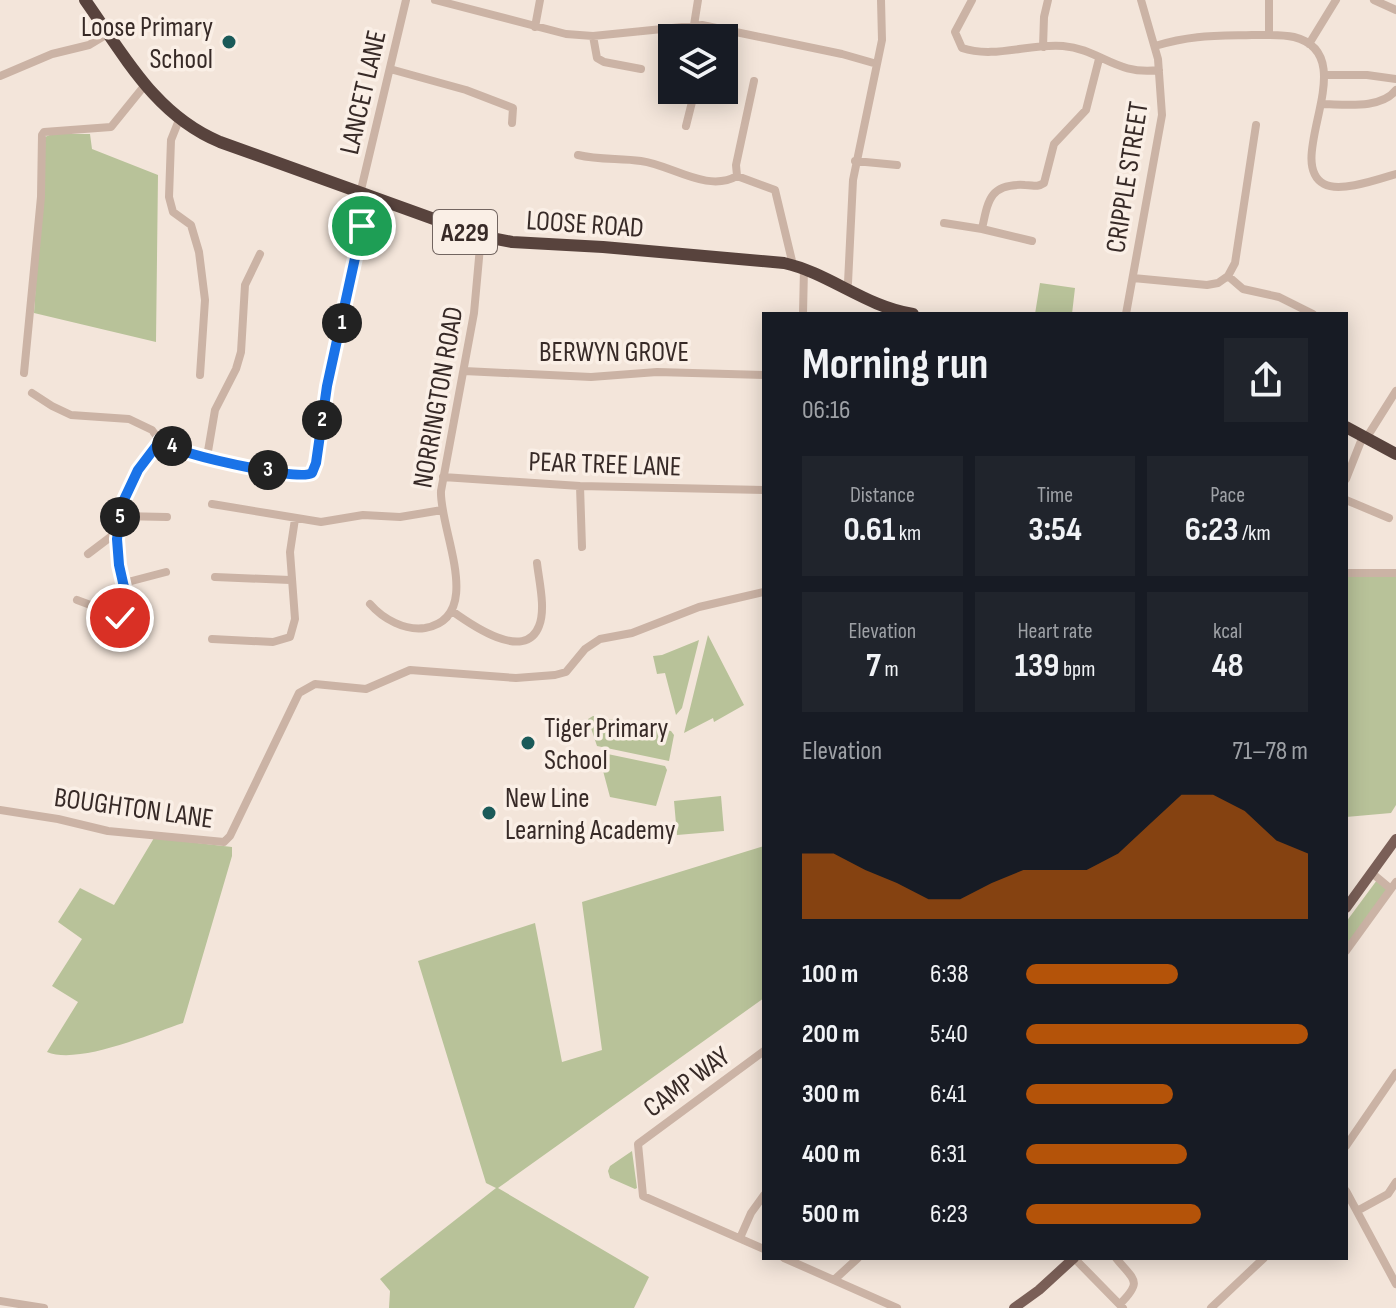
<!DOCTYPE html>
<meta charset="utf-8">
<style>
:root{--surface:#171b24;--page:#20242c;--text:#f1f3f6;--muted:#9ea1a6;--accent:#b45309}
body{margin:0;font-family:"Sofia Sans Condensed",sans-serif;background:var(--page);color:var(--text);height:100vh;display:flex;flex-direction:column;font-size:30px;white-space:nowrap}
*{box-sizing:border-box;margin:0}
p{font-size:26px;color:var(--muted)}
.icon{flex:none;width:44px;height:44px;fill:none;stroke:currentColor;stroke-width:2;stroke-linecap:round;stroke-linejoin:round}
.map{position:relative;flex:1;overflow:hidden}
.side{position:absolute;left:762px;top:312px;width:586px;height:948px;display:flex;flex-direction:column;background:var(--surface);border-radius:0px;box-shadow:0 4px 20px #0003}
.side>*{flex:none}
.fabs{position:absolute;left:658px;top:24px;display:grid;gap:16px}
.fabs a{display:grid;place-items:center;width:80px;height:80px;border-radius:0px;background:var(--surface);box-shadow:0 4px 20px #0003;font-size:40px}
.pin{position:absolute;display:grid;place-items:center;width:68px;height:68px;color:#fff;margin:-34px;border:4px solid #fff;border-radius:50%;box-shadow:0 2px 8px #0007}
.km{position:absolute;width:40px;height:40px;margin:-20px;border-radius:50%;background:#222;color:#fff;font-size:22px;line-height:40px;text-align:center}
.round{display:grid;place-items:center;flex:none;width:84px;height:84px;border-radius:0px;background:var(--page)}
.overview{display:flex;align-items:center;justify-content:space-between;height:136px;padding:0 40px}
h1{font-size:44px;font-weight:700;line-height:60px}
.figures{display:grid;grid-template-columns:repeat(3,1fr);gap:12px;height:136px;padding:8px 40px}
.figures div{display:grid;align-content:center;border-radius:0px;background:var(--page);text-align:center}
.figures b{font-size:34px;font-weight:700}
.figures small{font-size:22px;font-weight:400}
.figures p{font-size:22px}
.chart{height:224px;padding:16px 40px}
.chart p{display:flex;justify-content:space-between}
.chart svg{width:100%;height:144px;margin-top:8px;fill:var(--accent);opacity:.7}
ul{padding:0 40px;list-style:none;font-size:26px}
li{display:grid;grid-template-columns:128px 96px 1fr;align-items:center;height:60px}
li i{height:20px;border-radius:10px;background:var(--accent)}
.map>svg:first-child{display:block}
.green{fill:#b8c299}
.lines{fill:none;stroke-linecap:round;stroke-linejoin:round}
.minor{stroke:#cbb3a5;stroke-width:8}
.major{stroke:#7a5f57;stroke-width:10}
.highway{stroke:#58433d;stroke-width:12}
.route-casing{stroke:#fff;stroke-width:16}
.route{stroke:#1a73e8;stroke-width:10}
.poi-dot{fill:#1a5a59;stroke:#faefe6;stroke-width:3}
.labels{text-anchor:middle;stroke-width:7;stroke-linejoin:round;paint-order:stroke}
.shield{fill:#faefe6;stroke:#726560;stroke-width:2}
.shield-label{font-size:26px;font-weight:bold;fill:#372a27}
.poi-label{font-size:28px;fill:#372a27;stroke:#faefe6;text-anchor:start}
.street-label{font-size:28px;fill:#372a27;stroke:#faefe6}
</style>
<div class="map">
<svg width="1396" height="1308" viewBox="0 0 1396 1308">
<rect width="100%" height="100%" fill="#f3e5da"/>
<!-- green -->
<path class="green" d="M52 134H90L92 149 158 175 156 342 34 313 45 137Z
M1040 283 1075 288 1072 314H1035Z
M1346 575H1396V805L1391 813 1346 817Z
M708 635 744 705 714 722 713 718 684 733Z
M699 640 682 708 676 715 665 673 657 674 653 656 662 655Z
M593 716 671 731 674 735 669 761 597 746 588 719Z
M598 752 665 766 667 770 656 806 610 797Z
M721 796 724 831 677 835 674 801Z
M154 838 232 847V856L183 1023C150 1034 79 1065 47 1052L78 1002 52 986 82 939 58 922 80 888 114 905Z
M764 846V998L498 1188 649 1277 634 1308H389L390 1291 380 1279 496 1188 486 1183 418 961 535 923 562 1062 602 1050 582 902Z
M1377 880 1386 887V892L1346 946V922Z
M632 1151 637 1188 635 1189 610 1178 608 1171 610 1166Z"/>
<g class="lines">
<!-- minor -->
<path class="minor" d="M435 0 566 34 593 36 702 25 842 54 877 64
M972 0 955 32 962 48C994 59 1030 43 1063 46 1100 49 1116 76 1159 70
M1269 0V35
M1374 0 1396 10
M694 25 698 0
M535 27 540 0
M593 36 597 58 604 62 641 69
M1309 44 1336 0
M1155 46C1192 35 1213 36 1252 35 1265 35 1281 34 1294 37 1365 55 1282 161 1324 184 1340 193 1379 179 1396 174
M1043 47 1044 17 1048 0
M390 69 466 90 513 108 512 123
M1325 75H1367L1396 79
M0 76 52 54 89 45 109 33
M1321 104C1343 104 1381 110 1396 90
M179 120 171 140 169 197 173 212 191 225 199 252 205 300 200 375
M686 126 695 90
M578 155C599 160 620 158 641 161 672 165 707 193 737 176
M855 161 897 165
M737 176 775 190 793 265
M737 176 736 165 754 81
M360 194 406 0
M944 223 982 229 1032 241
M982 229C988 200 990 183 1025 185 1034 185 1036 188 1044 183L1054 144 1086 110 1099 59
M1228 276 1243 289 1279 297 1313 314
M1133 278 1207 285 1218 283 1228 276 1235 263 1256 125
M845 290 848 283 853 180 882 40 881 0
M803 314 804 268
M1126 314 1162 115 1158 59 1141 0
M464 371 591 377 657 372 764 375
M24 373 41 197 42 135 44 132 111 127 145 85
M32 393 52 406 71 415 129 419 152 430 160 441 190 453 285 474 308 476 316 463 327 386 342 323 359 234 374 199
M1367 437 1396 391
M207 457 215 410 236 369 241 352 245 285 260 254
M443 477 580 486 764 490
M1346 479 1363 436
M580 486 582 547
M1346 500 1389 518
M212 504 321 522 363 515 400 517 442 510
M120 516 167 517
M88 554 117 532
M1346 573H1396
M215 577 290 580
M124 583 166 572
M77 600 112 613 143 630
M370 604C383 619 405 631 425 628 486 617 439 529 441 491L474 313 481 236
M452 611C470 624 525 663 539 626 546 609 539 581 537 563
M112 613 124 587 117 549V532L122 504 138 470 160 441
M212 639 273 642 290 637 295 619 290 552 295 519
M0 810 58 819 108 831 224 842 230 836 299 693 315 684 366 689 410 670 516 678 555 675 566 672 585 649 600 639 632 633 699 607 764 592
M1373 874 1391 889
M1346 951 1396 882
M764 1051 638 1144 643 1196 764 1249
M1346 1146 1396 1073
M1346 1191 1396 1284
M1357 1211 1388 1194 1396 1182
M740 1238 751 1213 764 1195
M784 1258 897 1308
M1074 1258 1123 1308
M1116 1258C1133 1280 1144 1280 1120 1304
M834 1280 858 1258
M0 1301 44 1308
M1211 1308 1264 1258"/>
<!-- major -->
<path class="major" d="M1346 908 1396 839
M1014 1308 1039 1290 1074 1258"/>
<!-- highway -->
<path class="highway" d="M85 0C124 55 155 115 220 142L481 236 512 242 603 247 784 263C829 273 866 307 913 314
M1346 427 1396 454"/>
</g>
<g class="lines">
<!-- route casing -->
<g class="route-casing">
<path id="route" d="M120 618 112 613 124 587 119 565 117 539 122 504 138 470 160 441C171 444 179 450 189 453 209 459 299 481 312 473L316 463 327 386 362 226"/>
</g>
<!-- route -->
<use href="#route" class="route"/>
</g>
<!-- markers -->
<g class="poi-dot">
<circle cx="229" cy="42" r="8"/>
<circle cx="528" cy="743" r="8"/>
<circle cx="489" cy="813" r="8"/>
</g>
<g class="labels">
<!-- shield labels -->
<rect class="shield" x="433" y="210" width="64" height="44" rx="6"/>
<g class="shield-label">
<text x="465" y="241">A229</text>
</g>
<!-- poi labels -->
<g class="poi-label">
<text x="213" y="36" text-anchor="end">Loose Primary<tspan x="213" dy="32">School</tspan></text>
<text x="544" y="737">Tiger Primary<tspan x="544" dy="32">School</tspan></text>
<text x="505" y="807">New Line<tspan x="505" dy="32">Learning Academy</tspan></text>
</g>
<!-- street labels -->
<g class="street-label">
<text transform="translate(362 92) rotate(-77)" y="10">LANCET LANE</text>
<text transform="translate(1126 177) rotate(-81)" y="10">CRIPPLE STREET</text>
<text transform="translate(585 223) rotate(4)" y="10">LOOSE ROAD</text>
<text x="614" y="361">BERWYN GROVE</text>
<text transform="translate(437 397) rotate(-80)" y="10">NORRINGTON ROAD</text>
<text transform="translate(605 463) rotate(2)" y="10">PEAR TREE LANE</text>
<text transform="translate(134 807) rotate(8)" y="10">BOUGHTON LANE</text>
<text transform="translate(686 1081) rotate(-36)" y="10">CAMP WAY</text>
</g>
</g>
</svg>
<div class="fabs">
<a><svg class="icon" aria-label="layers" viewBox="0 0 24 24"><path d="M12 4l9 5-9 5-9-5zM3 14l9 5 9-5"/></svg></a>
</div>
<div class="pin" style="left:362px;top:226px;background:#1e9e55"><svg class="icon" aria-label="arrive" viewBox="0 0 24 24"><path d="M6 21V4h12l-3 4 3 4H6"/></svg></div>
<div class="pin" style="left:120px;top:618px;background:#d93025"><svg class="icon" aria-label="check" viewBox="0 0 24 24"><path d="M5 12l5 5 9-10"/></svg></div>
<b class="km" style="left:342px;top:323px">1</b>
<b class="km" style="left:322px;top:420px">2</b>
<b class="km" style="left:268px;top:470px">3</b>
<b class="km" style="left:172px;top:446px">4</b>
<b class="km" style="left:120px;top:517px">5</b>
<section class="side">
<div class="overview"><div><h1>Morning run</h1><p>06:16</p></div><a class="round"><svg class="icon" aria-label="share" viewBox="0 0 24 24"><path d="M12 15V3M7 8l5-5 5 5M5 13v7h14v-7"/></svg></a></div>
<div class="figures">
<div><p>Distance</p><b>0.61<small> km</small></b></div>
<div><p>Time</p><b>3:54</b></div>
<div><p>Pace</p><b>6:23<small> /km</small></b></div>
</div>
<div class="figures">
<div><p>Elevation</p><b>7<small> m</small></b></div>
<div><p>Heart rate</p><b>139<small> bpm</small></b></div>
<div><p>kcal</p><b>48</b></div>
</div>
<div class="chart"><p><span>Elevation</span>71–78 m</p>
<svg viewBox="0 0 160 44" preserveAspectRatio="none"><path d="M0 44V24L10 24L20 29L30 33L40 38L50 38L60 33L70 29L80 29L90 29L100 24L110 15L120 6L130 6L140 11L150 20L160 24V44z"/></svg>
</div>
<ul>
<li><b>100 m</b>6:38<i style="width:54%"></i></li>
<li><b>200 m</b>5:40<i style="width:100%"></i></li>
<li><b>300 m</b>6:41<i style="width:52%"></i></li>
<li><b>400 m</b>6:31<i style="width:57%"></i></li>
<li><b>500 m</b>6:23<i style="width:62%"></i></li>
</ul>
</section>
</div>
